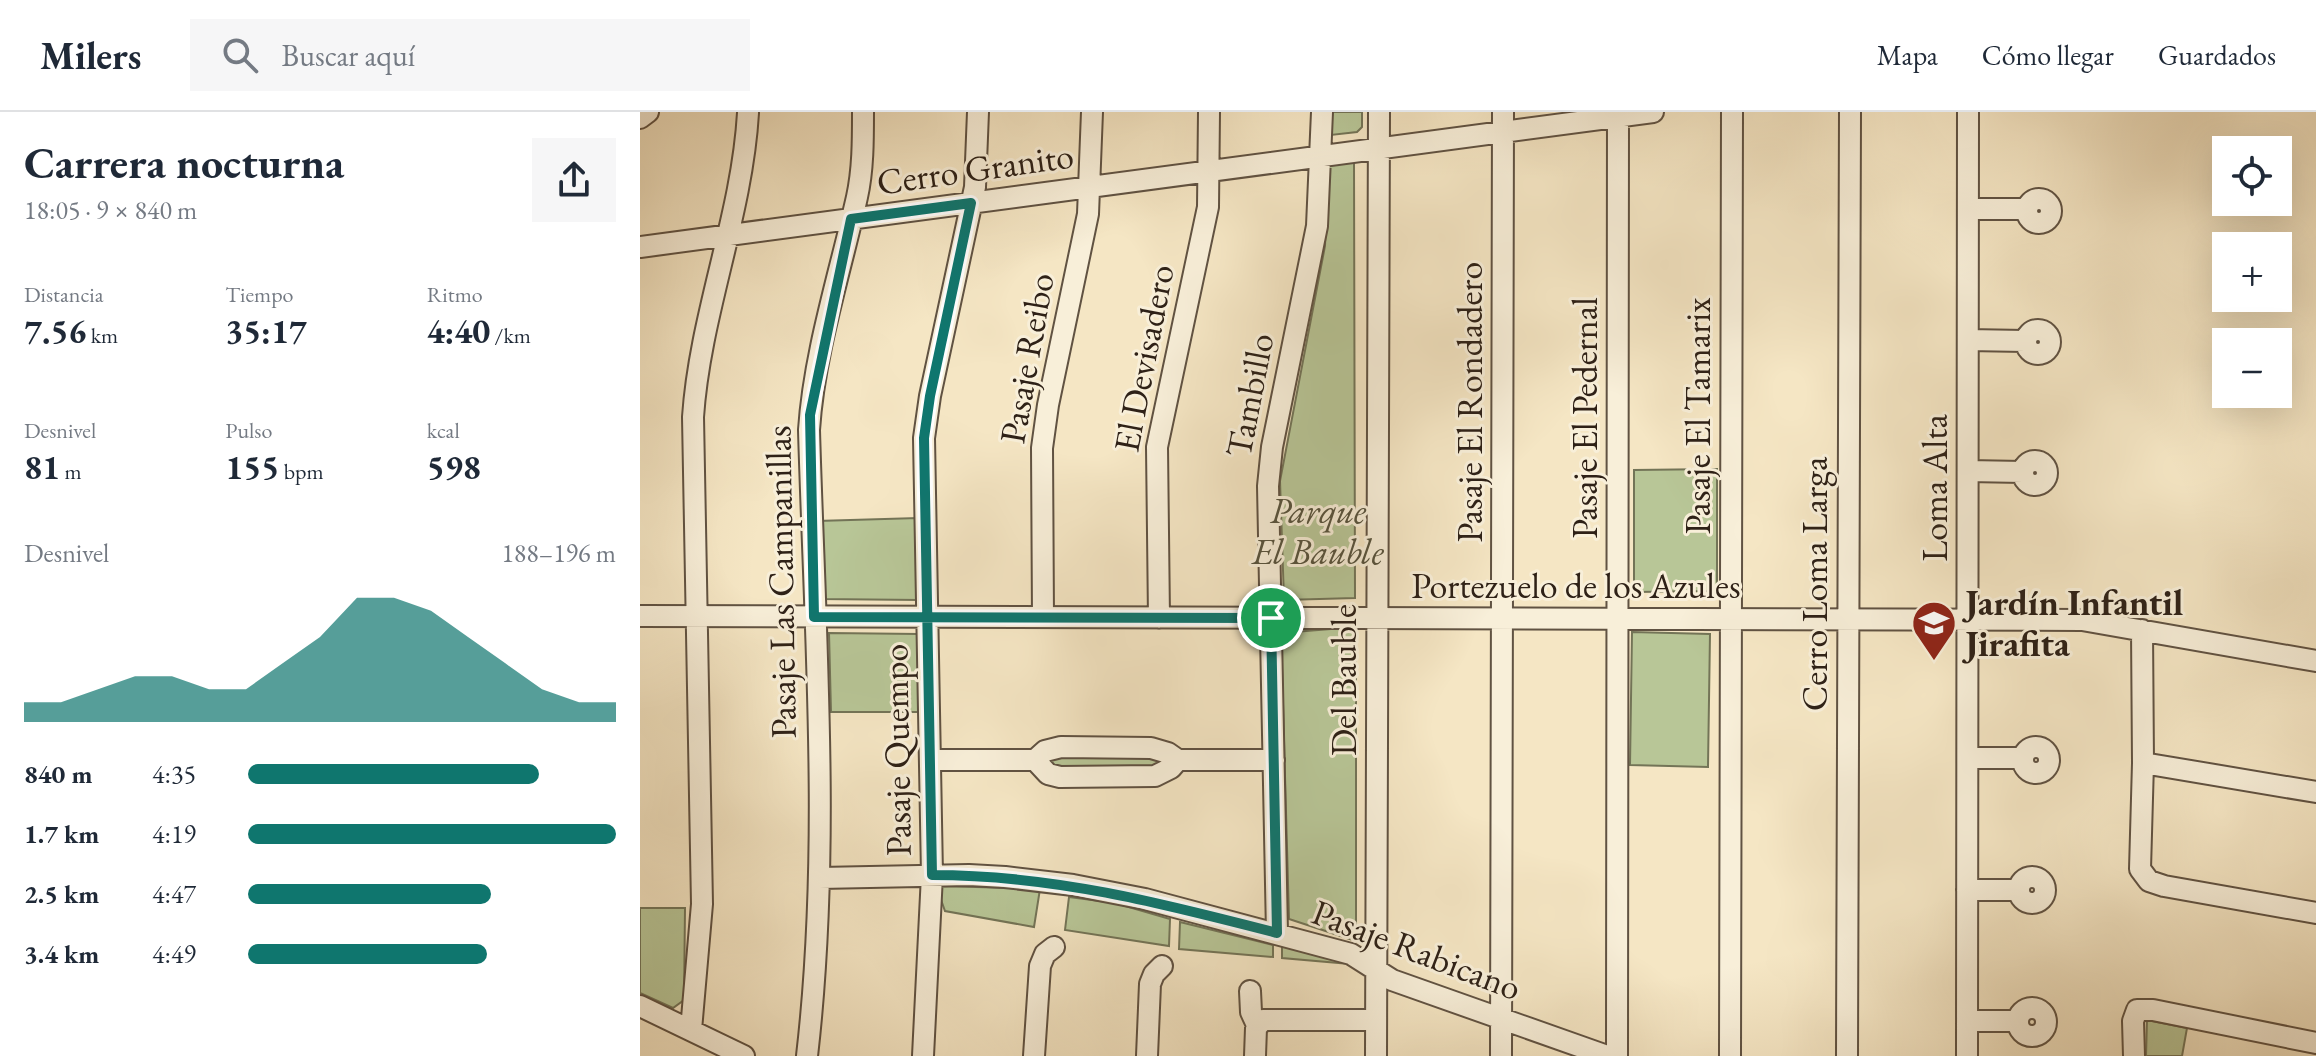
<!DOCTYPE html>
<html lang="es">
<meta charset="utf-8">
<style>
:root{--surface:#fff;--page:#f6f6f7;--text:#1f2937;--muted:#747a83;--line:#e0e1e3;--accent:#0f766e}
body{margin:0;font-family:"EB Garamond",serif;background:var(--page);color:var(--text);height:100vh;display:flex;flex-direction:column;font-size:30px;white-space:nowrap}
*{box-sizing:border-box;margin:0}
p{font-size:26px;color:var(--muted)}
.icon{flex:none;width:44px;height:44px;fill:none;stroke:currentColor;stroke-width:2;stroke-linecap:round;stroke-linejoin:round}
.map{position:relative;flex:1;overflow:hidden}
.drawer{display:flex;flex-direction:column;background:var(--surface);width:640px}
.drawer>*{flex:none}
.tools{position:absolute;left:1572px;top:24px;display:grid;gap:16px}
.tools a{display:grid;place-items:center;width:80px;height:80px;border-radius:0px;background:var(--surface);box-shadow:0 8px 32px #0002;font-size:40px}
.pin{position:absolute;display:grid;place-items:center;width:68px;height:68px;color:#fff;margin:-34px;border:4px solid #fff;border-radius:50%;box-shadow:0 2px 8px #0007}
.round{display:grid;place-items:center;flex:none;width:84px;height:84px;border-radius:0px;background:var(--page)}
.summary{display:flex;align-items:center;justify-content:space-between;height:136px;padding:0 24px}
h1{font-size:44px;font-weight:700;line-height:60px}
.figures{display:grid;grid-template-columns:repeat(3,1fr);gap:12px;height:136px;padding:8px 24px}
.figures div{display:grid;align-content:center}
.figures b{font-size:34px;font-weight:700}
.figures small{font-size:22px;font-weight:400}
.figures p{font-size:22px}
.chart{height:224px;padding:16px 24px}
.chart p{display:flex;justify-content:space-between}
.chart svg{width:100%;height:144px;margin-top:8px;fill:var(--accent);opacity:.7}
ul{padding:0 24px;list-style:none;font-size:26px}
li{display:grid;grid-template-columns:128px 96px 1fr;align-items:center;height:60px}
li i{height:20px;border-radius:10px;background:var(--accent)}
header{display:flex;align-items:center;gap:48px;box-sizing:border-box;height:112px;padding:0 40px;background:var(--surface);border-bottom:2px solid var(--line)}
header strong{font-size:38px}
nav{display:flex;gap:44px;margin-inline-start:auto;font-size:28px}
.search{width:560px;height:72px;background:var(--page);display:flex;align-items:center;gap:20px;box-sizing:border-box;padding:0 28px;border-radius:0px;color:var(--muted);font-size:30px}
main{display:flex;flex:1;min-height:0}
.map>svg:first-child{display:block}
.green{fill:#b8c697;stroke:#737457;stroke-width:2}
.lines{fill:none;stroke-linecap:round;stroke-linejoin:round}
.minor-casing{stroke:#605242;stroke-width:24}
.minor{stroke:#f8efd9;stroke-width:20}
.route-casing{stroke:#fff;stroke-width:16}
.route{stroke:#0f766e;stroke-width:10}
.labels{text-anchor:middle;stroke-width:6;stroke-linejoin:round;paint-order:stroke}
.street-label{font-size:36px;fill:#2e2117;stroke:#f8efd9}
.park-label{font-size:36px;font-style:italic;fill:#57533d;stroke:#f8efd9}
.poi-label{font-size:36px;font-weight:bold;fill:#2e2117;stroke:#f8efd9;text-anchor:start}
</style>
<header>
<strong>Milers</strong>
<div class="search"><svg class="icon" aria-label="search" viewBox="0 0 24 24"><circle cx="10" cy="10" r="6"/><path d="M15 15l6 6"/></svg>Buscar aquí</div>
<nav><a>Mapa</a><a>Cómo llegar</a><a>Guardados</a></nav>
</header>
<main>
<section class="drawer">
<div class="summary"><div><h1>Carrera nocturna</h1><p>18:05 · 9 × 840 m</p></div><a class="round"><svg class="icon" aria-label="share" viewBox="0 0 24 24"><path d="M12 15V3M7 8l5-5 5 5M5 13v7h14v-7"/></svg></a></div>
<div class="figures">
<div><p>Distancia</p><b>7.56<small> km</small></b></div>
<div><p>Tiempo</p><b>35:17</b></div>
<div><p>Ritmo</p><b>4:40<small> /km</small></b></div>
</div>
<div class="figures">
<div><p>Desnivel</p><b>81<small> m</small></b></div>
<div><p>Pulso</p><b>155<small> bpm</small></b></div>
<div><p>kcal</p><b>598</b></div>
</div>
<div class="chart"><p><span>Desnivel</span>188–196 m</p>
<svg viewBox="0 0 160 44" preserveAspectRatio="none"><path d="M0 44V38L10 38L20 34L30 30L40 30L50 34L60 34L70 26L80 18L90 6L100 6L110 10L120 18L130 26L140 34L150 38L160 38V44z"/></svg>
</div>
<ul>
<li><b>840 m</b>4:35<i style="width:79%"></i></li>
<li><b>1.7 km</b>4:19<i style="width:100%"></i></li>
<li><b>2.5 km</b>4:47<i style="width:66%"></i></li>
<li><b>3.4 km</b>4:49<i style="width:65%"></i></li>
</ul>
</section>
<div class="map">
<svg width="1676" height="944" viewBox="0 0 1676 944">
<rect width="100%" height="100%" fill="#f5e6c4"/>
<filter id="stains"><feTurbulence type="fractalNoise" baseFrequency=".0025" numOctaves="4"/><feColorMatrix values="0 0 0 0 .2 0 0 0 0 .09 0 0 0 0 .02 0 0 0 .5 -.17"/></filter>
<radialGradient id="worn" r=".72"><stop offset=".6" stop-color="#630" stop-opacity="0"/><stop offset="1" stop-color="#630" stop-opacity=".3"/></radialGradient>
<!-- green -->
<path class="green" d="M689 0H722V15L717 20 691 23Z
M714 49 715 486 644 488 640 369 685 134 688 54Z
M1077 357V479L994 480V358Z
M278 406 280 488 179 487 177 409Z
M716 515V829L649 807 641 521Z
M992 520 1070 522 1068 655 990 653Z
M189 521 279 522 281 600H191Z
M515 643 525 647 517 655 412 656 405 649 416 644Z
M302 774 400 777 394 815 305 799 300 785Z
M429 785 475 791 530 807 529 834 425 818Z
M0 796H45L44 888 33 896 0 881Z
M540 810 633 833V845L539 837Z
M642 833 710 852 642 846Z
M1507 908 1547 916 1542 944H1506Z"/>
<g class="lines">
<!-- minor casing -->
<g class="minor-casing">
<path id="minor" d="M0 6 8 0
M1387 99a12 12 0 1 1 24 0a12 12 0 1 1-24 0Z
M1328 97H1386
M0 135 1013 0
M1386 230a12 12 0 1 1 24 0a12 12 0 1 1-24 0Z
M1328 228 1385 229
M1383 361a12 12 0 1 1 24 0a12 12 0 1 1-24 0Z
M1328 359 1383 360
M0 504 1442 508 1676 549
M403 505 402 336 408 293 448 102 452 0
M519 506 517 335 568 95 569 0
M1502 518 1503 651 1500 757 1509 769 1524 774 1676 801
M1383 648a13 13 0 1 1 26 0a13 13 0 1 1-26 0Z
M1328 646H1383
M290 648H395L405 639 421 635 511 636 528 641 538 648H634
M395 648 408 662 420 665 515 664 531 656 538 648
M1503 651 1676 680
M1379 778a13 13 0 1 1 26 0a13 13 0 1 1-26 0Z
M180 766 329 763 365 765 433 773 505 787 711 842 752 868 967 944
M1327 778H1379
M637 821 628 374 632 335 677 114 682 0
M610 879 611 900 617 913
M0 894 104 944
M1378 910a14 14 0 1 1 28 0a14 14 0 1 1-28 0Z
M1327 909H1378
M51 918 62 792 53 305C60 202 102 104 108 1
M167 944C191 737 175 526 169 318 174 241 200 161 217 85 223 58 223 28 223 0
M283 944 292 763 284 326 290 284 335 75 338 0
M394 944 400 854 405 842 414 835
M507 944 510 872 514 862 522 854
M615 944 616 916 623 908H736
M736 944 739 0
M861 944 863 0
M977 944 978 0
M1090 944 1092 0
M1207 944 1210 0
M1327 944 1328 0
M1494 944 1493 909 1497 898H1513L1676 931"/>
</g>
<!-- minor -->
<use href="#minor" class="minor"/>
</g>
<g class="lines">
<!-- route casing -->
<g class="route-casing">
<path id="route" d="M631 506 174 505 170 303 211 107 331 91 290 284 284 326 292 763C413 763 521 791 637 821L631 506"/>
</g>
<!-- route -->
<use href="#route" class="route"/>
</g>
<!-- icons -->
<defs>
<g id="school-pin" transform="scale(2.3)"><path d="M0 17L-7.5 6A9.5 9.5 0 1 1 7.5 6Z" fill="#8f2418" stroke="#f8efd9"/><path d="M0-5L7-2L0 1L-7-2ZM-4 1L0 2.5L4 1V4Q0 6-4 4Z" fill="#fff"/></g>
</defs>
<g fill-rule="evenodd">
<use href="#school-pin" x="1294" y="511"/>
</g>
<g class="labels">
<!-- street labels -->
<g class="street-label">
<text transform="translate(335 56) rotate(-8)" y="13">Cerro Granito</text>
<text transform="translate(386 246) rotate(-80)" y="13">Pasaje Reibo</text>
<text transform="translate(503 246) rotate(-79)" y="13">El Devisadero</text>
<text transform="translate(609 283) rotate(-79)" y="13">Tambillo</text>
<text transform="translate(829 290) rotate(-90)" y="13">Pasaje El Rondadero</text>
<text transform="translate(1057 304) rotate(-90)" y="13">Pasaje El Tamarix</text>
<text transform="translate(944 306) rotate(-90)" y="13">Pasaje El Pedernal</text>
<text transform="translate(1294 376) rotate(-90)" y="13">Loma Alta</text>
<text transform="translate(140 470) rotate(-91)" y="13">Pasaje Las Campanillas</text>
<text transform="translate(1174 472) rotate(-90)" y="13">Cerro Loma Larga</text>
<text x="936" y="486">Portezuelo de los Azules</text>
<text transform="translate(703 568) rotate(-90)" y="13">Del Bauble</text>
<text transform="translate(256 638) rotate(-91)" y="13">Pasaje Quempo</text>
<text transform="translate(777 837) rotate(21)" y="13">Pasaje Rabicano</text>
</g>
<!-- park labels -->
<g class="park-label">
<text x="678" y="411">Parque<tspan x="678" dy="41">El Bauble</tspan></text>
</g>
<!-- poi labels -->
<g class="poi-label">
<text x="1325" y="503">Jardín Infantil<tspan x="1325" dy="41">Jirafita</tspan></text>
</g>
</g>
<rect width="100%" height="100%" filter="url(#stains)"/>
<rect width="100%" height="100%" fill="url(#worn)"/>
</svg>
<div class="tools">
<a><svg class="icon" aria-label="locate" viewBox="0 0 24 24"><circle cx="12" cy="12" r="6"/><path d="M12 2v4M12 18v4M2 12h4M18 12h4"/></svg></a>
<a>+</a>
<a>−</a>
</div>
<div class="pin" style="left:631px;top:506px;background:#1e9e55"><svg class="icon" aria-label="arrive" viewBox="0 0 24 24"><path d="M6 21V4h12l-3 4 3 4H6"/></svg></div>
</div>
</main>
